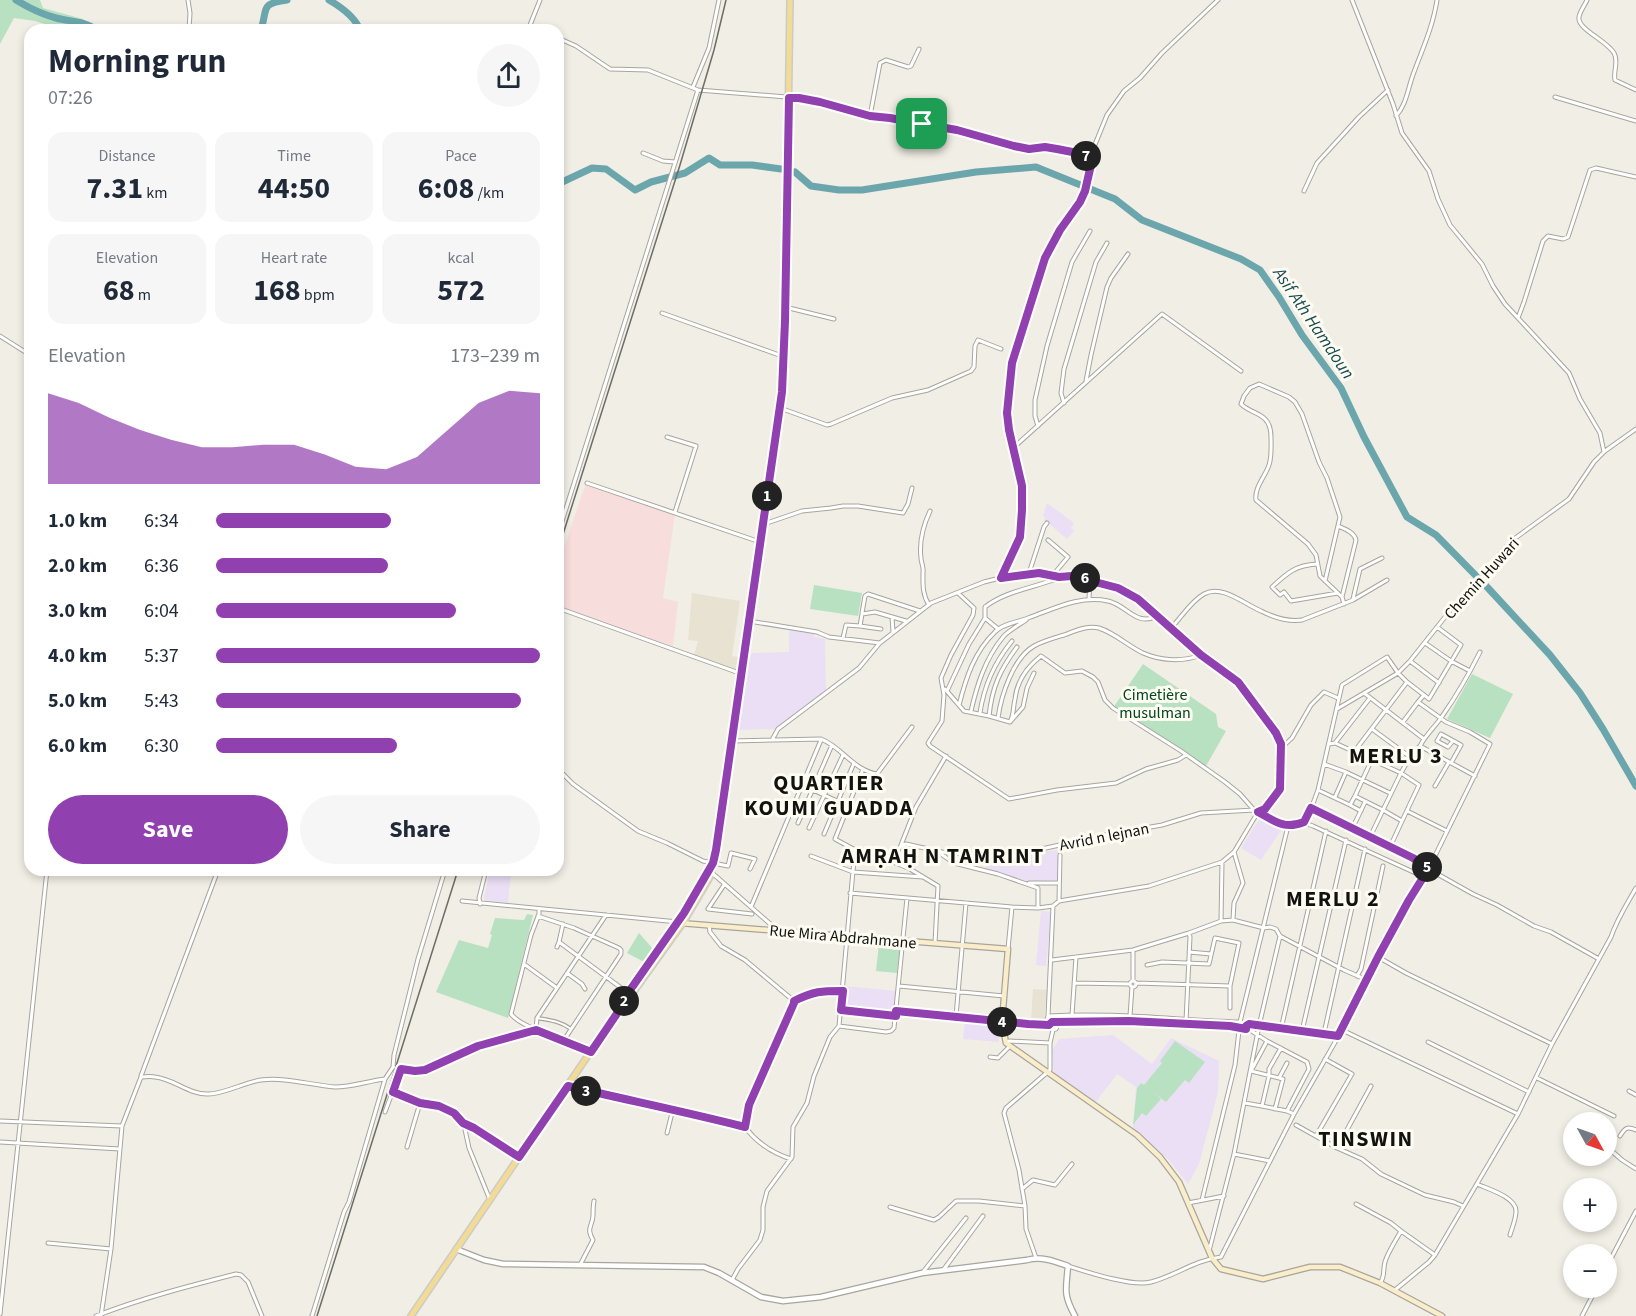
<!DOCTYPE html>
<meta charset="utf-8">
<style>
:root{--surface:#fff;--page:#f6f6f7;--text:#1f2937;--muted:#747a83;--accent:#9140af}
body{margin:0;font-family:"Source Sans 3",sans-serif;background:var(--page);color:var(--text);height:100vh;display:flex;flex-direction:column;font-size:22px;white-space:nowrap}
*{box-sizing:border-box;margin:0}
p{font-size:20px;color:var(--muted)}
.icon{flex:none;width:33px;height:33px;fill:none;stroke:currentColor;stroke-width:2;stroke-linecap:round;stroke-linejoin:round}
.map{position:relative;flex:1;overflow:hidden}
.drawer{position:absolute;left:24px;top:24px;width:540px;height:852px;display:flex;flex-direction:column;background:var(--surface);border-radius:18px;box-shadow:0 3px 9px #0003}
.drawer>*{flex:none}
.needle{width:39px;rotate:130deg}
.controls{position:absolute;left:1563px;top:1112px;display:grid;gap:12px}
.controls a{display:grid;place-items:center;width:54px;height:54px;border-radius:50%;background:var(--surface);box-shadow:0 3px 9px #0003;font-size:30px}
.pin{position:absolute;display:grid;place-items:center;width:51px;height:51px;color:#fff;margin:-26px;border-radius:12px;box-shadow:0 3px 9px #0006}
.km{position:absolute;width:30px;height:30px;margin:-15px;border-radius:50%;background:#222;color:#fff;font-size:16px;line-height:30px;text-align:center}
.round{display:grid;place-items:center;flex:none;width:63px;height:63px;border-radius:32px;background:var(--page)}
.headline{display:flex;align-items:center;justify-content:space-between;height:102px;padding:0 24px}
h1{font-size:33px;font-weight:700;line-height:45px}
.metrics{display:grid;grid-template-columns:repeat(3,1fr);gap:9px;height:102px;padding:6px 24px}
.metrics div{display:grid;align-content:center;border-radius:15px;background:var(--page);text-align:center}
.metrics b{font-size:30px;font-weight:700}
.metrics small{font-size:16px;font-weight:400}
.metrics p{font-size:16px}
.chart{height:168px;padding:12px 24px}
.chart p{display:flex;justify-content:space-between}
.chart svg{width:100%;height:108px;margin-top:6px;fill:var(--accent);opacity:.7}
.primary-button{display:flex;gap:12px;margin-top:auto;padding:12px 24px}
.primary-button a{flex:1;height:69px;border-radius:36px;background:var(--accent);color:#fff;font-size:24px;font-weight:700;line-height:69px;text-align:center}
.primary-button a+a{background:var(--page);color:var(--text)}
ul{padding:0 24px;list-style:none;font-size:20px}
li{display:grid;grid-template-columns:96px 72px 1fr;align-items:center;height:45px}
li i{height:15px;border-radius:8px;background:var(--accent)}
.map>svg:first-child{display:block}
.commercial{fill:#f8dddd}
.built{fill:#e7e2d2}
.education{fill:#eadff4}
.green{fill:#b8e1c1}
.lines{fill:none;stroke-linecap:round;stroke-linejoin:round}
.river{stroke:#6ba6ad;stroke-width:7}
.pedestrian-casing{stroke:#a8a59d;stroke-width:4.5}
.minor-casing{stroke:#a8a59d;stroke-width:5}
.tertiary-casing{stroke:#a8a59d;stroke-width:7}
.secondary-casing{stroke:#a8a59d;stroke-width:7}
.primary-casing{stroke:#cbcbca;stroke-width:8}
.pedestrian{stroke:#fff;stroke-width:2}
.minor{stroke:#fff;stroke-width:3}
.tertiary{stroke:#fff;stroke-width:4.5}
.secondary{stroke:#f9edca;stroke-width:4.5}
.primary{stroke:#f2db95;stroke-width:5}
.rail{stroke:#6d6c66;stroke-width:1.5}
.route-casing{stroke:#fff;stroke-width:12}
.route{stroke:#9140af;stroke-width:8}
.labels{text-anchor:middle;stroke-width:6;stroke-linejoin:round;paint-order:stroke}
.street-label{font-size:16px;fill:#12120f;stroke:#fefbf3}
.park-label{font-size:16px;fill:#01461f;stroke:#fefbf3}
.water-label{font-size:18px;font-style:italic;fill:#174c52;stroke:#fefbf3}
.district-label{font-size:22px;font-weight:bold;letter-spacing:1.5px;fill:#12120f;stroke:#fefbf3}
</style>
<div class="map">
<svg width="1636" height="1316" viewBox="0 0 1636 1316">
<rect width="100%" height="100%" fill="#f1eee5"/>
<!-- commercial -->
<path class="commercial" d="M586 483 675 514 663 598 678 602 673 646 558 609V565Z"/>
<!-- built -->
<path class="built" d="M692 593 740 601 732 656 738 657 736 669 694 655 698 641 688 640Z
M1033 989 1047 990 1044 1021H1031Z"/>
<!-- education -->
<path class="education" d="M1047 503 1074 523 1071 528 1074 531 1067 539 1046 521H1044L1045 517 1043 516Z
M789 630 814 634V637L825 639 826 690 775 729 739 730 751 653 789 652Z
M1260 818 1282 829 1261 860 1241 848Z
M1058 850V880L1032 883 985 868 988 858Z
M490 870H511L508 903 485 900 484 898Z
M1041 911 1051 912 1046 966 1036 965Z
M844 986 896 991 894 1013 843 1009Z
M965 1021 997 1023 999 1042 963 1039Z
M1113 1035 1152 1064 1171 1038 1219 1061 1218 1092 1199 1164 1188 1184 1169 1160 1133 1128 1136 1087 1117 1074 1095 1103 1054 1074 1052 1051 1059 1039Z"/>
<!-- green -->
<path class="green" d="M0 0H40L43 8 83 19 80 30H65L35 21 14 18 0 44Z
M814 585 862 593 858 616 810 609Z
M1143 664 1216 714 1218 727 1226 731 1206 766 1113 708Z
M1472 674 1513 694 1490 738 1447 719Z
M527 914 533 915 508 1018 436 992 459 940 488 948 492 935 490 934 495 918 524 920Z
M639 933 653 949 644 962 627 953Z
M879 944 900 946 897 973 876 971Z
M1175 1041 1205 1062 1189 1083 1185 1080 1166 1102 1153 1092 1161 1099 1146 1116 1142 1113 1133 1125 1137 1088 1141 1083 1144 1085 1162 1063 1160 1061Z"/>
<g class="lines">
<!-- river -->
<path class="river" d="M16 0C29 8 41 14 56 18 71 22 83 20 97 30
M329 0C341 7 355 17 360 30
M261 30C268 7 260 4 287 0
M795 172 811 186 839 190H862L976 172 1036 167 1115 199 1142 220 1241 259 1260 270 1279 297 1302 335 1341 388 1364 437 1407 517 1436 535 1488 588 1550 655 1580 693 1603 729 1636 786
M558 184 592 168 606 169 635 190 651 182 685 173 709 158 720 165H752L781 169"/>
<!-- pedestrian casing -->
<g class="pedestrian-casing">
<path id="pedestrian" d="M537 1018C550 1020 560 1021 571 1029"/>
</g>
<!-- minor casing -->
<g class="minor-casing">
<path id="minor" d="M188 0 190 13 189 30
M1352 0 1393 104 1402 133 1429 171 1438 199 1450 225 1482 264 1493 286 1505 304 1569 373 1580 399 1600 433 1604 452
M1587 0C1585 5 1580 11 1579 17 1577 29 1606 40 1614 53 1619 61 1613 71 1615 80L1636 90
M529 28 536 30
M528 30 540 0
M558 38 576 46 610 69 648 70 698 90 799 98 870 116 890 118 922 124 958 130 1014 146 1029 149 1045 147 1057 149 1093 156
M693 87 709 48 719 0
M1555 97 1636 121
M870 116 880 63 886 60 908 67 911 66 919 49
M1396 116C1407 104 1408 87 1414 72 1423 48 1433 26 1437 0
M643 153 663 161 675 162
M1304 191 1317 163 1359 117 1388 90
M785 307 834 319
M662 313 782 356
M1518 318 1524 302 1543 241 1548 236 1563 239 1568 237 1590 170 1596 168 1636 177
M0 336 30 355
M1086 381 1091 355 1107 287 1111 278 1128 254
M1064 403 1061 393 1064 369 1093 272 1096 262 1107 243
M780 408 827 425 831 424 892 398 928 390 971 371 974 367 975 346 978 340 1001 349
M1038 426 1035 416V400L1047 346 1072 262 1090 231
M667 437 696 446 675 512
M1013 448 1162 314 1241 371
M587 483 760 542
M764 524 802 511 831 508 843 506H858L903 513 908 504 912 488
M1338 526C1345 529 1354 532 1356 540L1342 597 1344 604
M558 534 698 90
M1048 540 1068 557 1053 575
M1317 564C1296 565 1287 573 1272 587L1280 595 1284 592 1291 601 1338 593
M1029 573 1044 527 1047 523
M1001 577 1020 537 1022 510V487L1009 430 1007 413 1012 363 1045 258 1085 191 1088 181 1094 147 1107 115 1124 91 1140 78 1162 53 1218 0
M1325 581 1340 517 1327 478 1319 462 1302 414 1295 402 1289 397 1259 384 1250 388 1244 396 1241 404C1248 411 1259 413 1265 419 1270 424 1271 431 1271 437 1271 446 1272 456 1269 465 1265 477 1254 488 1256 500L1308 544 1316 555 1320 576 1342 597
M958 593 974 608
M1089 599 1090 580
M1353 599 1360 569 1382 558
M929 605C922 594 923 584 923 572 924 567 921 563 921 558 919 542 923 526 930 511
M558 608 742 674
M974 608 973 615 951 655 941 678 944 695 942 721 928 743 930 746 1009 799 1057 790 1116 783 1146 769 1178 760 1186 755
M862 613 865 596 868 594 920 611
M892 617 893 632
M985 618 997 628
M749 621 817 632 829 637 880 643 931 603 984 582 1008 576 1039 573 1059 577 1072 576 1118 588 1138 599 1201 655 1238 683 1276 733 1281 744 1280 789 1265 809 1258 812 1254 810 1240 794 1225 782 1181 751 1113 708 1105 700 1098 682 1093 677 1082 671 1065 673 1041 656C1027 667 1017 680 1015 699 1013 707 1014 715 1010 722L1023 707 1027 688 1034 673
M1171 628C1181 618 1191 601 1204 594 1222 584 1244 604 1261 611 1273 617 1288 622 1302 620L1353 600 1387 580
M881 629 860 626 862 614 875 612 906 621
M843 638 846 625 860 626
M1425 643 1451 661 1470 671
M1410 661 1439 683
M945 689 964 711 989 716 1010 722
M947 691 969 644 985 618V607C1005 591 1034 588 1058 578
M1364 693 1424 739
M1424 695 1407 682 1398 673 1410 661 1449 612 1481 578 1503 550 1514 539 1569 499 1594 462 1605 451 1636 429
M1418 702 1424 695 1429 699 1461 645 1437 627
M959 705C966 678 974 652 995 632 1002 624 1018 622 1028 618 1054 609 1079 595 1108 601 1127 605 1136 627 1157 616
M971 711C977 685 985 659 1003 637 1008 631 1019 625 1026 620
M980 713C984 685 994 663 1012 641
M989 716C992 687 1000 670 1017 647
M998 718C1001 696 1013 658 1034 646 1043 641 1054 638 1064 635 1075 631 1087 625 1099 628 1115 633 1128 646 1143 653 1161 661 1183 662 1201 655
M1372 729 1410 757
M772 740 778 729 859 668 879 644
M732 741 821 739C842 747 853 770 877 774L912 727
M1335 743 1370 698
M1329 744 1335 743 1401 773 1410 757 1420 746 1475 776
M1420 746C1426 734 1436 726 1443 715 1457 695 1469 674 1480 652
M1280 749 1292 738 1311 705 1324 692 1338 698
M1354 752 1407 682
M1372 759 1355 796 1383 810 1401 773 1419 785 1402 821
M1451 763 1461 745 1441 734 1437 741 1448 747 1453 741
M1324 764 1346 772 1390 793
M558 769 573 784 638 831 667 843 703 861 728 866 731 853 755 859 750 869
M863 769 835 839 870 858 896 863 910 869 938 886 935 943
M802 785 848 806
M1435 786 1449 762
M1318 790 1350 805 1355 796
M1335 797 1346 772
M1350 805 1361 811
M1311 809 1318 790 1342 685 1387 657 1398 673 1337 709
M1407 811 1447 831
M1304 822 1311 809 1370 837 1383 810 1402 821 1390 847
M798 823 832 745
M1353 827 1365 802
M809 828 843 755
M824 834 854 763
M1370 837 1413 858 1432 871 1473 894 1497 905 1534 926 1551 932 1599 959
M901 845 916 807 946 756
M938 852 954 863 998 874 1038 888V908
M811 856 853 872 923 877
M896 863C898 855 896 846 906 844L942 852 962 854 1006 853 1046 848 1105 835 1162 825 1201 813 1254 810
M711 872 776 929
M1029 883H1058
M724 885 708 909 752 914
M850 893 1012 907 1038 908 1053 906
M462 901 678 922
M1059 901 1060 855
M480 904 479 898 486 870
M751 907 821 740
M539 909V914L531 935 511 1014C523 1030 572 1040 591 1051
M538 916 574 928 619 948 621 950V954L564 1040
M1233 919 1234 903 1243 883 1234 852
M1221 921 1222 862
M709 925 710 932 721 946 745 960 794 1001C814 990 821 991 843 991
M1280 936 1344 970 1367 980
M559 942 563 924
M557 947 559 942 628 993
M1008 949 1012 907
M1189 952 1211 954
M1378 957 1406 973 1552 1044
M1052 960 1133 950 1189 933 1221 921 1233 920 1264 928 1270 927 1276 929 1280 936 1259 1026 1234 1154 1209 1251
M524 964 557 988
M1147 965 1162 962 1209 964 1215 938 1239 943 1230 986V1008
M567 973 582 984 585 989
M1357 976 1361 969 1383 866
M1130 984a3 3 0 1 1 6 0a3 3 0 1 1-6 0Z
M1133 981V950
M1074 983 1130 984
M1136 983 1230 986
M899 986 1004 996
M841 1010 896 1016
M896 1011 1028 1024 1049 1025 1051 1022 1057 1023V1027L1056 1029 1053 1030 1049 1025
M1072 1015 1076 957
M956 1016 966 903
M1130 1016 1132 987
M1186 1021 1190 937 1189 933
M1054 1022C1101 1019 1148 1021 1195 1024 1212 1026 1230 1024 1246 1029
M1050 1023 1048 1016 1053 906 1059 901 1149 886 1222 862 1234 852 1258 812C1267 817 1279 826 1290 826 1302 825 1299 821 1313 826L1422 876
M1045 1025 1048 1016C1112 1012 1176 1020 1240 1022L1247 1025
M1251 1025 1335 1034 1338 1036
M839 1026 886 1032 891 1031 894 1028 907 898
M1281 1029 1326 831
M1250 1030 1267 1041 1251 1071 1283 1079 1275 1109
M1342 1030 1518 1114
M1302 1031 1346 840
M1324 1033 1365 849
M1267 1041 1307 1062 1309 1069 1287 1111
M1428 1042 1529 1092
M1006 1043 1009 1041 1050 1043
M990 1057 998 1058 1010 1046
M393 1067 394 1055 418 959 445 870
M141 1076 218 870
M1279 1078 1287 1063
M1537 1078 1614 1116
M568 1086C627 1100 686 1112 745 1127L749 1105 794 1003V1001
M1629 1091 1636 1095
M393 1092 420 1103 439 1106 454 1113 463 1123 474 1128 519 1157
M1245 1103 1262 1106 1269 1076V1069L1281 1048
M1262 1106 1287 1111 1294 1114
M385 1112 401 1069
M0 1121 122 1126
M464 1125 469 1148 490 1200
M1296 1125 1337 1148 1371 1086
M745 1127C757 1143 772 1153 791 1159
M667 1133 673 1109
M1316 1136 1352 1074 1325 1059
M1620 1136C1625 1128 1627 1126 1636 1130
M0 1142 120 1149
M1606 1146 1622 1160 1636 1169
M407 1147 420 1103
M1337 1148 1362 1159 1381 1174 1425 1195 1454 1202 1463 1206
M1270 1161 1294 1114 1342 1030 1377 959 1409 900 1429 868 1490 744 1470 732 1446 722 1418 702 1403 722
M1477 1184C1488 1189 1516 1197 1516 1211 1516 1219 1512 1228 1510 1235
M1022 1189 1033 1180 1055 1185 1072 1164
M1202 1200 1235 1065 1240 1022 1288 826
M1188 1203 1224 1196
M1356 1204 1391 1223 1401 1231
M890 1207 934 1220 939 1217 956 1201H979L1025 1206
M48 1243 111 1249
M1435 1255 1518 1114 1552 1044 1611 937C1617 919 1627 904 1636 888
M1036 1258 1026 1229 1025 1206 1019 1170 1004 1113 1006 1108 1050 1070V1043L1053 1030
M580 1265 593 1240C586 1228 592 1227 593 1216 593 1211 593 1206 594 1201
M1068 1266C1087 1272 1132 1287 1151 1282 1175 1276 1195 1260 1221 1257L1270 1161 1234 1154
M1606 1268 1636 1211
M944 1269 983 1216
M923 1272 966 1218
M732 1280 738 1269 760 1240 763 1230V1207L767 1191 792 1157 793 1127 807 1103 814 1076 830 1037 839 1026 855 849
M1380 1283C1386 1276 1382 1268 1386 1259 1390 1249 1396 1240 1401 1231L1435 1255 1429 1262 1395 1290
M0 1314 47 870
M96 1316C142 1298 189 1286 236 1274L241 1275 248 1282 262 1316
M101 1316 111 1249 122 1126 141 1077C145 1077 150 1076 155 1077 174 1079 188 1094 207 1094 222 1095 245 1082 261 1080 286 1077 310 1085 335 1087 352 1087 368 1081 385 1079
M312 1316 344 1212 349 1202 385 1079 393 1067 415 1072 425 1069 478 1046 536 1030 537 1018 606 915
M1582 1316 1597 1287"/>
</g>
<!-- tertiary casing -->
<g class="tertiary-casing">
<path id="tertiary" d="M456 1249 484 1260 503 1264 704 1267 719 1273 761 1297 783 1301 821 1297 922 1273 1027 1260C1041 1256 1054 1261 1068 1266 1066 1290 1063 1294 1075 1316"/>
</g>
<!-- secondary casing -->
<g class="secondary-casing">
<path id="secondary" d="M680 923 1008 949 1002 1022 1006 1043 1137 1135 1160 1157 1179 1182 1212 1258 1221 1269 1263 1279 1310 1267H1340L1380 1283 1442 1316"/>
</g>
<!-- primary casing -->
<g class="primary-casing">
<path id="primary" d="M624 1000 678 922 709 869
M411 1316 591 1051 683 923 710 877 716 850 732 741 782 392 785 321 790 0"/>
</g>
<!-- pedestrian -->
<use href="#pedestrian" class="pedestrian"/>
<!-- minor -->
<use href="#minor" class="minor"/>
<!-- tertiary -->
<use href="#tertiary" class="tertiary"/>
<!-- secondary -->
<use href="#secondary" class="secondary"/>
<!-- primary -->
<use href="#primary" class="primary"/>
<!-- rail -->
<path class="rail" d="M558 550 680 165 714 50 726 0
M317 1316 458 870"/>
</g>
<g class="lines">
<!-- route casing -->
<g class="route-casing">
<path id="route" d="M789 98H799L820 102 870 116 890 118 922 124 957 130 1014 146 1029 149 1045 147 1057 149 1093 156 1085 191 1080 202 1060 230 1045 258 1012 363 1007 413 1009 430 1022 486V510L1020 537 1001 578 1039 573 1059 577 1072 576 1118 588 1138 599 1201 655 1238 682 1276 733 1281 744 1280 789 1265 809 1258 812C1275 821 1284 830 1304 822L1311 808 1413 858 1429 868 1409 900 1378 957 1338 1036 1249 1024 1246 1026V1029L1230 1026 1129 1021 1052 1022 1049 1025 1028 1024 896 1011V1016L841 1010 843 991C821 991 814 991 794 1001V1003L749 1105 745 1127C686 1112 627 1100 568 1086L519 1157 474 1128 463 1123 454 1113 439 1106 420 1103 393 1092 401 1069 415 1071 425 1070 478 1046 536 1030 591 1052 616 1015 628 993 684 913 713 863 716 850 782 392 785 321Z"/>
</g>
<!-- route -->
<use href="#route" class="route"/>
</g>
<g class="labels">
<!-- street labels -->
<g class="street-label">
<text transform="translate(1481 578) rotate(-48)" y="6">Chemin Huwari</text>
<text transform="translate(1104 836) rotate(-11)" y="6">Avrid n lejnan</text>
<text transform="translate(843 936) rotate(5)" y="6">Rue Mira Abdrahmane</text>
</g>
<!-- park labels -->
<g class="park-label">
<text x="1155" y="700">Cimetière<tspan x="1155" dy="18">musulman</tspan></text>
</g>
<!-- water labels -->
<g class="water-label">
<text transform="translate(1314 323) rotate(56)" y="6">Asif Ath Hamdoun</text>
</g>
<!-- district labels -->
<g class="district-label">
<text x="1396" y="763">MERLU 3</text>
<text x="829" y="790">QUARTIER<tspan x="829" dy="25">KOUMI GUADDA</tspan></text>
<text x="943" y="863">AMṚAḤ N TAMRINT</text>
<text x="1333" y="906">MERLU 2</text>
<text x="1366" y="1146">TINSWIN</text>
</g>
</g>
</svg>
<div class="controls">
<a><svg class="needle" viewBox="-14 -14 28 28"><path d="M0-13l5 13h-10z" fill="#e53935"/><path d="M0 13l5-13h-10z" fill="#747a83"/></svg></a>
<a>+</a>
<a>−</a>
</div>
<div class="pin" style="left:922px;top:124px;background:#1e9e55"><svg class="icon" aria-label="arrive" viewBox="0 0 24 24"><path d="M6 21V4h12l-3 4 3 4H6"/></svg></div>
<b class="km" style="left:767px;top:496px">1</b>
<b class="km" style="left:624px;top:1001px">2</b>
<b class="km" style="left:586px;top:1091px">3</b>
<b class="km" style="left:1002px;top:1022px">4</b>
<b class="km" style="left:1427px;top:867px">5</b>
<b class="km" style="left:1085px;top:578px">6</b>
<b class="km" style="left:1086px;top:156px">7</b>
<section class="drawer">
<div class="headline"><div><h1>Morning run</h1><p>07:26</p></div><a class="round"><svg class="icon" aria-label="share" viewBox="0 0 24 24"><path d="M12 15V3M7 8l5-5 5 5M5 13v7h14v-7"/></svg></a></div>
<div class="metrics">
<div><p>Distance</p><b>7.31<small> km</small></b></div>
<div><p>Time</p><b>44:50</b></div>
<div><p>Pace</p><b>6:08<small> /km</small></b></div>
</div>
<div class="metrics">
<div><p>Elevation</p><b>68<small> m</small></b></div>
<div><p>Heart rate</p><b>168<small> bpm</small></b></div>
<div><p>kcal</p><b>572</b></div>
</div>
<div class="chart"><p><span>Elevation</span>173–239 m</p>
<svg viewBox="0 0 160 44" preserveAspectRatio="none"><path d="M0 44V7L10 11L20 17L30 22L40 26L50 29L60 29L70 28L80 28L90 32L100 37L110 38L120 33L130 22L140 11L150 6L160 7V44z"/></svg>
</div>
<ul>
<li><b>1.0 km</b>6:34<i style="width:54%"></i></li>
<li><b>2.0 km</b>6:36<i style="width:53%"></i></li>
<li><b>3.0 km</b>6:04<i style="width:74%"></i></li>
<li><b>4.0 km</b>5:37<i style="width:100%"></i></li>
<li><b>5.0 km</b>5:43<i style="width:94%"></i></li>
<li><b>6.0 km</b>6:30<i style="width:56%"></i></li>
</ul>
<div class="primary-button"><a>Save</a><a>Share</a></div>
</section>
</div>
